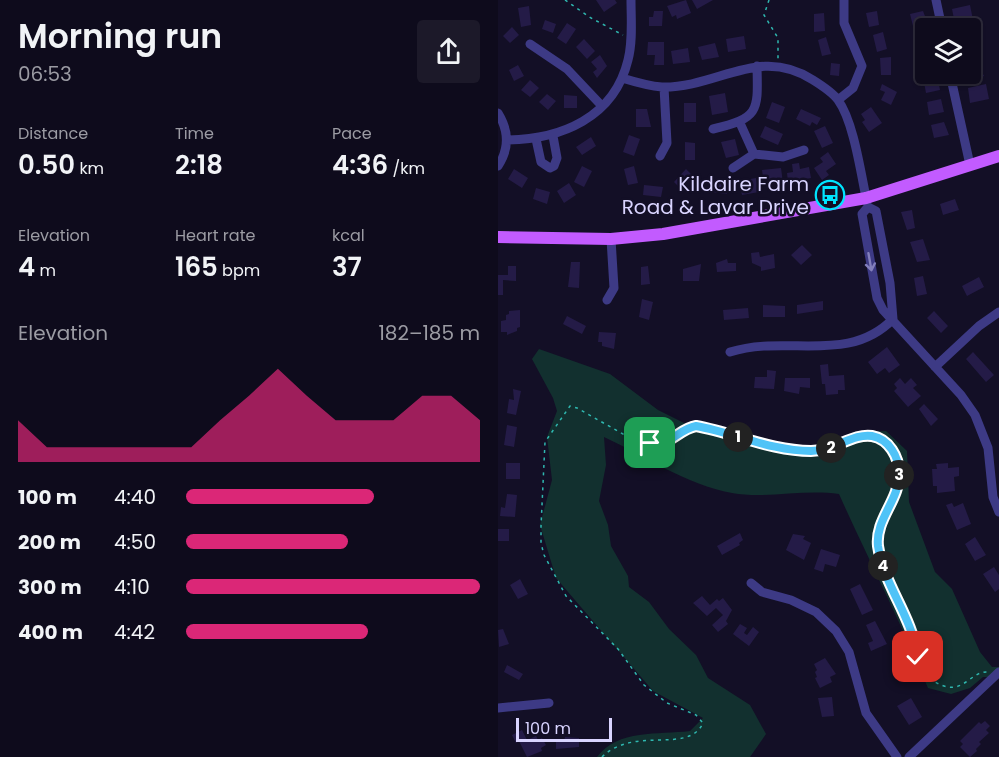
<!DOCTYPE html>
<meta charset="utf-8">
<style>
:root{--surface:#0e0b1c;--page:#1c1929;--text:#f1f3f6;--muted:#9b9ba3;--line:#2e2b3b;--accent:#db2777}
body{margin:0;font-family:Poppins,sans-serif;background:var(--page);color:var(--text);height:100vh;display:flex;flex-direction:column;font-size:22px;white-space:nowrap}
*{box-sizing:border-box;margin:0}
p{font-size:20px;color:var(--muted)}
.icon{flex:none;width:33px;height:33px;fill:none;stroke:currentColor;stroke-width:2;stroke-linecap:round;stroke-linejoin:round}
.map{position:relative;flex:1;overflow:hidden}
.details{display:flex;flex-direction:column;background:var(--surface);width:498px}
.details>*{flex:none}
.controls{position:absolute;left:417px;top:18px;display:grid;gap:12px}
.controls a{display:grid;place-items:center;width:66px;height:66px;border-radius:6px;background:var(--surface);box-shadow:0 2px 4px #0004,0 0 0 2px var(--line);font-size:30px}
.scale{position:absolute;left:18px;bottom:15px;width:96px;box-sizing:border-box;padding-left:6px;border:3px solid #d9d4ff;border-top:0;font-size:16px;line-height:21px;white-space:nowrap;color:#d9d4ff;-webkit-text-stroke:4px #130f26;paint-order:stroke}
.pin{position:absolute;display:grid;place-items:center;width:51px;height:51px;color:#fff;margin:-26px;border-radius:12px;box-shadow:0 3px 9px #0006}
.km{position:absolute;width:30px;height:30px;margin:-15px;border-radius:50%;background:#222;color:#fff;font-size:16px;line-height:30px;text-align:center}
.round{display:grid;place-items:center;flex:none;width:63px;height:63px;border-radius:6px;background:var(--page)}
.overview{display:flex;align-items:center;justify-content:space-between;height:102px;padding:0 18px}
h1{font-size:33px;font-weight:600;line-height:45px}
.metrics{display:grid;grid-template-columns:repeat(3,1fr);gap:9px;height:102px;padding:6px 18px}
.metrics div{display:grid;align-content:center}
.metrics b{font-size:26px;font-weight:600}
.metrics small{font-size:16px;font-weight:400}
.metrics p{font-size:16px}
.chart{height:168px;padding:12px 18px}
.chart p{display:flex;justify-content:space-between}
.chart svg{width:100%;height:108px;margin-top:6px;fill:var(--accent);opacity:.7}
ul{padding:0 18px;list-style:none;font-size:20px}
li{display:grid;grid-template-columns:96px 72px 1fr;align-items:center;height:45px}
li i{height:15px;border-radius:8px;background:var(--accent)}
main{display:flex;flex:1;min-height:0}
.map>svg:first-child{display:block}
.green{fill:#12302f}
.building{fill:#241b47}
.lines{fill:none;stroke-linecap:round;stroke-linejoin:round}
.path{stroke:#2fb8b0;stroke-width:1.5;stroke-dasharray:3 4.5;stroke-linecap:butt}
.minor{stroke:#3d3a85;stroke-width:9}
.major{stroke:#c25bff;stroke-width:12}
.oneway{stroke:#837fbc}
.route-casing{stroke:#fff;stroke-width:12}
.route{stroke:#4fc3f7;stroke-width:8}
.labels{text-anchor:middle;stroke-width:5;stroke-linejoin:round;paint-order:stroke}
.poi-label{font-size:20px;fill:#d9d4ff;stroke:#130f26;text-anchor:end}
</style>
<main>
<section class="details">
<div class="overview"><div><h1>Morning run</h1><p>06:53</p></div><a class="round"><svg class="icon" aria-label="share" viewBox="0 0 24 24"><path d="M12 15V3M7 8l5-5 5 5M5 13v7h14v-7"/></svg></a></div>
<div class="metrics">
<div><p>Distance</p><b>0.50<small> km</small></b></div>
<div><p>Time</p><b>2:18</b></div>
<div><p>Pace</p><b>4:36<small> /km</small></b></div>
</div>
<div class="metrics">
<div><p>Elevation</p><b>4<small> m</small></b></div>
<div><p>Heart rate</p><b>165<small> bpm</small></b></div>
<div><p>kcal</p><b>37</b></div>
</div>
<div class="chart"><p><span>Elevation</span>182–185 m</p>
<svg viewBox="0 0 160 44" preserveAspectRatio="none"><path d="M0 44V27L10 38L20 38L30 38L40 38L50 38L60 38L70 27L80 17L90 6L100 17L110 27L120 27L130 27L140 17L150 17L160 27V44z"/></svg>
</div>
<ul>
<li><b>100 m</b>4:40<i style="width:64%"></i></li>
<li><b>200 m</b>4:50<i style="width:55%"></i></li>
<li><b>300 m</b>4:10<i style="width:100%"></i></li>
<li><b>400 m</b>4:42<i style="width:62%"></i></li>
</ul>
</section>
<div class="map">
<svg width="501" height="757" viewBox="0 0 501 757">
<rect width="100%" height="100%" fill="#130f26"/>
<!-- green -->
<path class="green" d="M41 349 112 374 160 410 208 434 257 443 312 447 363 432 388 431 409 451 411 502 437 572 454 589 482 652 494 667H501V677H485L472 688 453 694 430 688C403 622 370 559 341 494 305 489 268 499 234 493 189 485 147 456 106 437L108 465 101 501 110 525 113 546 130 576 131 587 151 602 171 629 198 655 210 678 252 705 268 734 252 757H99C120 729 160 735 192 731L205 718 155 691 58 578 42 525 54 480 49 437 59 411 55 398 34 359Z"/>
<!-- building -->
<path class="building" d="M98 0H117L119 3 106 12Z
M188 0 193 13 179 19 178 15 174 17 169 6Z
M194 0H215L199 9Z
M472 5 475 20 457 24 454 9Z
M31 6 33 25 23 27 20 8Z
M156 11H165L164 26H151V17H155Z
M379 11 381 25 371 27 368 13Z
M425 11 430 24 415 26 412 14Z
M326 13 327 31 316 32V14Z
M47 20 58 24 55 33 44 29Z
M69 23 78 29 68 44 59 38Z
M14 27 21 35 12 43 5 36Z
M428 30V48H426L425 43 417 44 415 31Z
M385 32 389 49 379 52 375 35Z
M246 36 248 49 230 52 228 39Z
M328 37 333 54 324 56 320 40Z
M86 39 97 51 89 59 78 47Z
M150 42H166V65H156L157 55H149Z
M217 43 221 57 204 60 200 47Z
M480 45 482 61 472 62V47Z
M190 48 192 62 175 64 173 51Z
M102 55 109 66 99 78 95 72 99 69 93 62Z
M428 55V68L421 69 419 56Z
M393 57V75H383L382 58Z
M333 63 342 64 341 76 332 75Z
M20 65 26 76 16 81 11 70Z
M481 66 486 76 483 77V81L467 84 466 74H472V68Z
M439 75 442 90 428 93 425 77Z
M32 80 41 88 32 97 23 90Z
M384 84 399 92 393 105 383 100 387 92 382 90Z
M488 84 491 99 472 103 470 88Z
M227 93 230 112 214 115 211 96Z
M49 94 58 101 50 110 41 102Z
M66 95 79 96V108H66Z
M443 99 446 112 431 115 429 102Z
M274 102 287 107 281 123 268 118Z
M186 103H198V122H186Z
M373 107 384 123 371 132 364 122 367 120 363 114Z
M138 109H149L153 127H138Z
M303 109 323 118 319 125 314 122 312 126 298 119Z
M446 122 451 135 436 138 433 125Z
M267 126 285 134 280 145 262 137Z
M327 126 335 143 324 148 316 131Z
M131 135 142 139 136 156 125 152Z
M93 137 98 146 84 155 78 147Z
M237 139 241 155 228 158 223 142Z
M187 142 197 143V160H187Z
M330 152 338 164 328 171 331 175 324 180 316 168 325 162 322 158Z
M301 163 302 169 311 167 313 178 290 182 289 173 295 172 294 164Z
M84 166 94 171 86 187 76 182Z
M136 166 140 183 130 185 126 169Z
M283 168 285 183 266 185 264 170Z
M16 169 30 178 24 188 10 179Z
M188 169 195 176 183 189 176 182Z
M258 178 261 192 244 195 241 181Z
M214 179 231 181 229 194 213 192Z
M71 183 78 195 66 203 59 191Z
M146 185 165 187 163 197 145 195Z
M38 188 52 192 49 204 35 199Z
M457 199 461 210 445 215 442 204Z
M414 210 417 228 409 230 403 212Z
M425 239 432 260 419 262 412 242Z
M304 245 314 255 303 265 293 255Z
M261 252 262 257 276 254 277 268 263 271V267L254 263 253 253Z
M229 259 230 263H238V271L219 272 218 263Z
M73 262H82L81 288 70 287Z
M203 264 201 281H185V269Z
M10 266H18V281L5 280V295H0V275H10Z
M150 266 152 284 143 285V267Z
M425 276 429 294 419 296 416 278Z
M481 277 486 287 469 296 464 286Z
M144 299 155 302 151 320 141 317Z
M325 301V310L299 314V305Z
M265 305 287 306V317H265Z
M250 308 251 318 226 320 225 310Z
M22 310V327L19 328V331L9 335V332H3V321L8 320V315L11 314V311Z
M436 311 450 326 443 333 429 318Z
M69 316 88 326 84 334 65 324Z
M101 332 118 333 116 349 104 346V342H100Z
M389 347 402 365 391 373 387 368 379 374 370 362Z
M475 352 496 375 488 382 468 359Z
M330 364 331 376 346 375 347 390H340V394L328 395 327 384H324L322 365Z
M269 370 278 371 276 389 256 388 257 377H269Z
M287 378H312V388L302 387 301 394 286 391Z
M402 378 407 384 413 378 419 385 415 388 423 396 410 407 396 391 399 388 396 384Z
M15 389 23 391 18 415 9 413 11 399 16 400Z
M426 404 440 419 433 426 421 409Z
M9 425 19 427 16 447 6 445Z
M8 463H22V479H8Z
M450 463V468L461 467V476L456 477 457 491 439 493V486H435L434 469H439L438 464Z
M9 494 19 495 17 517 2 516 3 507 7 508Z
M454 503 456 507 465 503 473 524 459 530 448 505Z
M0 529H11V541H0Z
M242 533 245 540 241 543 242 545 224 555 219 546Z
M295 534 307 536 305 539 313 543 306 560 288 550Z
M477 537 488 555 477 561 467 544Z
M323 549 342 555 338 567 327 564 325 572 316 569Z
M496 567 501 575V589L497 592 485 574Z
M22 579 30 594 20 599 12 585Z
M362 584 375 610 364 615 352 589Z
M204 596 212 605 219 599 221 601 225 598 234 610 228 621 230 624 220 632 214 625 225 615 218 608 209 616 195 603Z
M377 621 389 644 373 651 370 643 375 641 368 625Z
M242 624 249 628 246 633 249 635 255 627 261 632 251 646 235 634Z
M5 629 11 644 1 647 0 630Z
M327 658 338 674 332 677 334 682 322 688 317 678 319 677 317 672 319 670 316 664Z
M9 665 25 674 21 680 6 672Z
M334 697 336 716 324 717 320 698Z
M413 698 424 717 411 725 399 706Z
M487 721 492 726 488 730 491 733 481 742 483 744 478 749 479 751 472 757 462 747 465 744 462 741 481 722 483 724Z
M24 730 29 740 38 736 40 740 44 738 48 745 43 748 44 751 29 757 21 741 18 743 14 735Z
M67 737 81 738V747L58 749V741H66Z"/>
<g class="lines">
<!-- path -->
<path class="path" d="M67 0 93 18 125 35
M271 0 266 15 280 38V59
M104 757C137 725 190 755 205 723L198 715 169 703 146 685 120 649 68 596 46 555 43 543V526L47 442 72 406 79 408 125 434 159 445 198 426C238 433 280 455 322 450 343 448 361 428 382 440 429 466 378 509 380 542 382 575 404 600 415 630 420 643 418 658 425 670 430 678 437 683 446 686 466 693 474 670 491 672"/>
<!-- minor -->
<path class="minor" d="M438 0 444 28
M32 44 69 69 103 105
M452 74 472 165
M124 78C137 82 150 86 164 87 220 88 261 45 315 80 323 85 335 93 340 100 356 122 363 175 369 202
M340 100 355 88 364 66 346 23V0
M0 113C11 131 12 148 0 166
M242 123 256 154 285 157 306 150
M215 129C262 118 260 111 259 66
M38 139 43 162 52 168 56 166 59 158 55 136
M10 140C63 139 116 118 130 60 135 41 133 20 133 0
M162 156 169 143 166 87
M235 168 256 154
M370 207 364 214 379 298 385 310 463 395 477 415 490 448 495 497 501 512
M370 207 378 211 392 283 395 319
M109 300 116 288 113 239
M232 352C289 334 350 365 395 319
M437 367 481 326 501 312
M253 583 264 592 293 600 318 612 338 631 351 652 368 713 399 757
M0 708 51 703
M411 757 501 672"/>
<!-- major -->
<path class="major" d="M0 237 113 239 165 234 368 198 501 156"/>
</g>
<!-- one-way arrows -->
<defs><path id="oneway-shaft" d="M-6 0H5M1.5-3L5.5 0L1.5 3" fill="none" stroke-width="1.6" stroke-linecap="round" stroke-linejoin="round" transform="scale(1.5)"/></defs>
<use class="oneway" href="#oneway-shaft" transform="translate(372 262) rotate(80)"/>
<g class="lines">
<!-- route casing -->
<g class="route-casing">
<path id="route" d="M152 443C171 448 180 429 198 426 237 433 273 451 313 451 336 451 355 433 374 436 391 439 401 457 401 473 402 500 377 519 380 546 386 586 413 614 420 657"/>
</g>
<!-- route -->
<use href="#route" class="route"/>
</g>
<!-- icons -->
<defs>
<g id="bus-ring" transform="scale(1.5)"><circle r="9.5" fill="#130f26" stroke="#00e5ff" stroke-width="1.5"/><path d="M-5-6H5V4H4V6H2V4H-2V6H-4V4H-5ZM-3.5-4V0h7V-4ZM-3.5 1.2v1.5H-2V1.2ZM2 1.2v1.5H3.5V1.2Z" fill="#00e5ff"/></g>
</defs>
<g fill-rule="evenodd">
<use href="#bus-ring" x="332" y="195"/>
</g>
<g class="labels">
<!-- poi labels -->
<g class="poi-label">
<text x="311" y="191">Kildaire Farm<tspan x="311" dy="23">Road &amp; Lavar Drive</tspan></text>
</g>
</g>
</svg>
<div class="controls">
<a><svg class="icon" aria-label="layers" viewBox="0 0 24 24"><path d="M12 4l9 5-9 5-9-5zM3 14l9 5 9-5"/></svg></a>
</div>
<div class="scale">100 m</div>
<div class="pin" style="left:152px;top:443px;background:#1e9e55"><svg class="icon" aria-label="arrive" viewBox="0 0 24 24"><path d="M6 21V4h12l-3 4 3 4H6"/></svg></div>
<div class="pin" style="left:420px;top:657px;background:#d93025"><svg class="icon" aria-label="check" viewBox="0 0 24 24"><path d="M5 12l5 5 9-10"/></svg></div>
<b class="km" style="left:240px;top:437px">1</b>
<b class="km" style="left:333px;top:448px">2</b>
<b class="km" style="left:401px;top:475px">3</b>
<b class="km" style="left:385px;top:566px">4</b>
</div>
</main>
